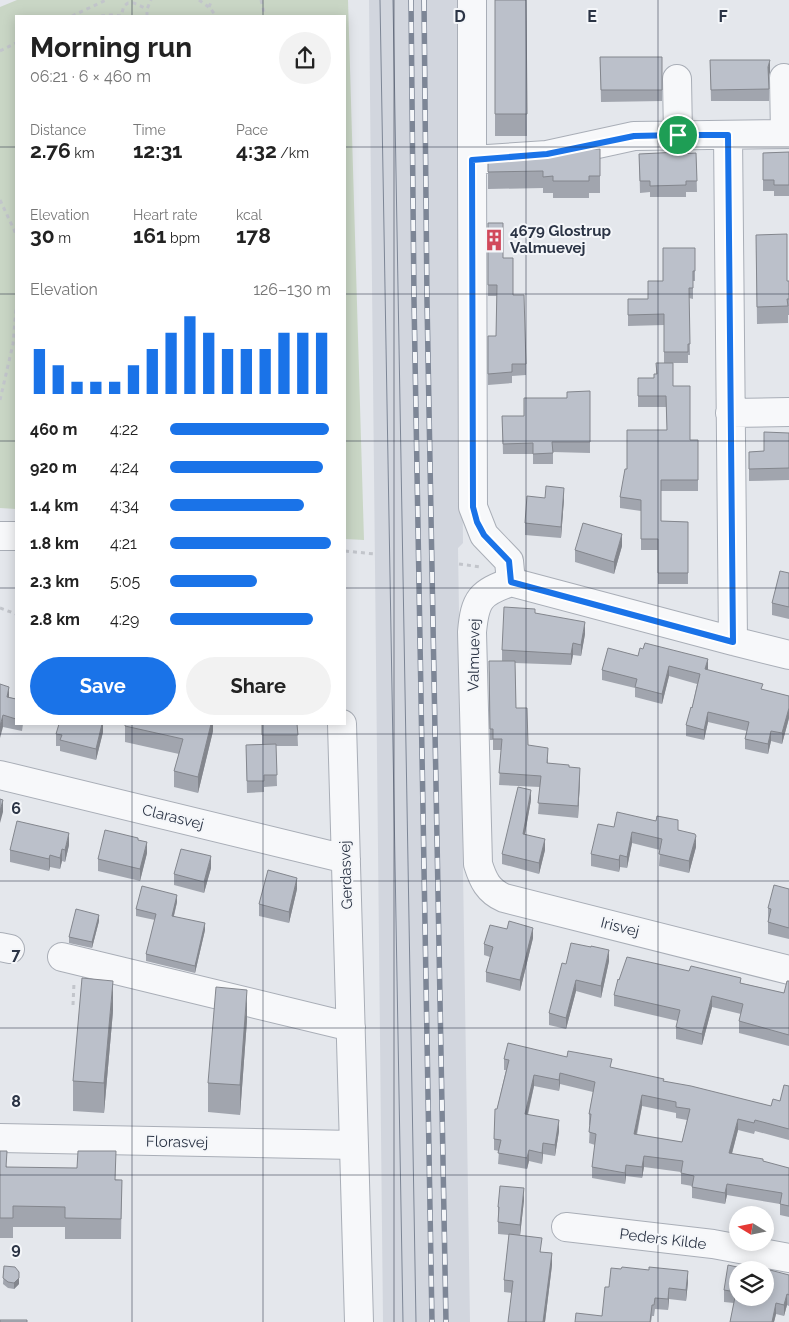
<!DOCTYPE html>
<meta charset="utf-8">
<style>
:root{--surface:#fff;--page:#f2f2f2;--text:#222;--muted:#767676;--accent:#1a73e8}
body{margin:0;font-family:Raleway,sans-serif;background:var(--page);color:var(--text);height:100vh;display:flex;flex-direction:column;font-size:19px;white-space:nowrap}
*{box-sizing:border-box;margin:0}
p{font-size:16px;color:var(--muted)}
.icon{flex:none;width:28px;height:28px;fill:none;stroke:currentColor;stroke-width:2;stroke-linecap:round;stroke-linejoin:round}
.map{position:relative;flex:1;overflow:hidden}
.drawer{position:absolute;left:15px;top:15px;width:331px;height:710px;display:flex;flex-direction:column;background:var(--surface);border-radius:0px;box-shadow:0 2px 12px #0003}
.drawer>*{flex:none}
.needle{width:32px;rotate:280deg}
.buttons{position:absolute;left:729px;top:1206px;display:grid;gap:10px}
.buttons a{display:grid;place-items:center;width:45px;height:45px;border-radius:50%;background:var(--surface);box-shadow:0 2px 12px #0003;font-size:25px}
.pin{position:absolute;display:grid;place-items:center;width:42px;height:42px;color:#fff;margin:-21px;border:2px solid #fff;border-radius:50%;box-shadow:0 1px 5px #0007}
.round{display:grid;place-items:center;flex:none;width:52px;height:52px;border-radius:26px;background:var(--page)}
.headline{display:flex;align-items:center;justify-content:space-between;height:85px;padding:0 15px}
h1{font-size:28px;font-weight:700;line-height:38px}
.metrics{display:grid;grid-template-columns:repeat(3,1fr);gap:8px;height:85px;padding:5px 15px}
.metrics div{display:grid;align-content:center}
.metrics b{font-size:21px;font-weight:700}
.metrics small{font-size:14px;font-weight:400}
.metrics p{font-size:14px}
.chart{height:140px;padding:10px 15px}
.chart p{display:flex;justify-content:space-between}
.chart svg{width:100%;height:90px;margin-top:5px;stroke:var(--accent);stroke-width:6}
.primary-button{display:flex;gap:10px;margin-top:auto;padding:10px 15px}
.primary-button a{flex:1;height:58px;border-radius:30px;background:var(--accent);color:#fff;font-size:20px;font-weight:700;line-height:58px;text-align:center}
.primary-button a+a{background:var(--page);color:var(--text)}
ul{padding:0 15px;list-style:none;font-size:16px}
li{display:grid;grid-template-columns:80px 60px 1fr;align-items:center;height:38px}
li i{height:12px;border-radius:6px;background:var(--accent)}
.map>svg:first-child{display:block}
.built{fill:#d2d6de}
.green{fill:#c9d6c5}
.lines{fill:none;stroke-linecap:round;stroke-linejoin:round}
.minor-casing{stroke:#a9aeb7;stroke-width:30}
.path{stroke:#c2c5cb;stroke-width:3;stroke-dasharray:4 4;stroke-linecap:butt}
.minor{stroke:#f7f8fa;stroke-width:28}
.tram{stroke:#7d8696;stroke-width:1}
.rail-casing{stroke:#7d8696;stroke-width:5.5}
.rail{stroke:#f4f6f9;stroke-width:4;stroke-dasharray:11;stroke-linecap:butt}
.wall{fill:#a1a5ae;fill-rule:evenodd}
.shaded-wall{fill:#83868d}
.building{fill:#bbc0ca;stroke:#83868d;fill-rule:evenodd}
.route-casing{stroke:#fff;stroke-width:10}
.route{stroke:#1a73e8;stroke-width:6}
.grid{fill:none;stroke:#2b3445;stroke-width:1;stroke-opacity:0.55}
.labels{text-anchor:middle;stroke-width:4;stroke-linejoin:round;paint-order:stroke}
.poi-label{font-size:15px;font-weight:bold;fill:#2b3445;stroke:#f4f6f9;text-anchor:start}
.street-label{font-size:15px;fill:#2b3445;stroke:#f4f6f9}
.grid-label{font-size:16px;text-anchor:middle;font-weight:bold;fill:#2b3445;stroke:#f4f6f9;stroke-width:4;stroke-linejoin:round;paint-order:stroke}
</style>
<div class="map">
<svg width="789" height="1322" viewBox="0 0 789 1322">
<rect width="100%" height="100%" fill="#e4e7ec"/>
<!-- built -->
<path class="built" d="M369 0H458L463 543 458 548 470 1322H383Z"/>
<!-- green -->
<path class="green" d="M17 0H348L364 540 345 539V16H16V509L0 508V7Z"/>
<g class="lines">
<!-- minor casing -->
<g class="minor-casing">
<path id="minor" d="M472 0V160L547 155 634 136 789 134
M784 78 785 134
M677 79 678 135
M728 135 733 641
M472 160 473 507 484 535 509 561 511 582
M730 413 789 412
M0 536H16
M511 582C480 593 475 599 472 632L478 864C483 880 488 891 504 898L789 970
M511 582 733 641 789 655
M342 724 359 1322
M0 775 346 859
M0 947 10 949
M62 957 351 1027
M0 1138 354 1145
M566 1227 713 1244 789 1258"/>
</g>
<!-- path -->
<path class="path" d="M199 0 210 8 216 16
M261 0 265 16
M209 7 212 0
M72 16 106 0
M101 16 111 15 121 16 124 6 128 3H134L147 9
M147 16V9L151 0
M0 51 16 43
M0 200 16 234
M0 400 13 344 16 309
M345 551 375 554
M459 564 481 567
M0 608 16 614
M73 1005 74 983"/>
<!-- minor -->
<use href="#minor" class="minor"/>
<!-- tram -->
<path class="tram" d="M380 0 403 1322
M393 0 416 1322"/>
<!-- rail casing -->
<g class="rail-casing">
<path id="rail" d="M411 0 414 300 432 1322
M424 0 427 301 446 1322"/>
</g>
<!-- rail -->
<use href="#rail" class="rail"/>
</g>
<!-- wall -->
<path class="wall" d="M495 0H526L527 136H495Z
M600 57H662V101L601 102Z
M710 60 770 72 769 77V101H711Z
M600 149V193H589V198H553V193H543V188L488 189V158L542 154Z
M789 152V196H774V191H763V153Z
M696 153 697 192H686V197H650V192L640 193 639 154Z
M488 223 503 258 513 295 526 364V375L512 376V383L488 385V336H496L497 296H488Z
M756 235 787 281H789V315H788V323L757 324Z
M695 248V281H693V299L689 298 690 355H688V363H673V386L690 440H698V491H661V521L688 522V584H658V550H641V511L620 508V497L627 469 667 430 666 407H638V378H654L656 374V363H664V325L628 326V299H648L663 281Z
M590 391V453L553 452V464H533V454H503L502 416H524L567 398Z
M789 433V480L749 481V452L764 451Z
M545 498 564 499 561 538 525 535V523Z
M622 546 614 574 575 562V550Z
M789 573V619L772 615V603Z
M535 613 585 634 581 656 573 655 571 665 515 663 516 708 528 745 548 759V763L569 767 580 779 578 818 538 814 540 787 499 785 501 750H493V740H490L489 672 502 661V650Z
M638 656 708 670 763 690 789 696V718L782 744 771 741 768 754 745 749V739L747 731 708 722 704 740 686 736V725L692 708 697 684 669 676 662 704 635 697V688L602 680V670Z
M0 684 9 697 16 699V724H23L22 731 3 727Z
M103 724V732L96 760 60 751V746H56V734Z
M213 724V731L198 793 174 787V771L179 754 125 742V726Z
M262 724H297L298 746H276L277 786 264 787V792L247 793 246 745 262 744Z
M531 800 525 834 545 850 539 874 502 864V854Z
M614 827 678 830 696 847 689 873 659 866 660 850 632 843 627 868 620 867 619 872 591 866V854Z
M138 840 147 853 140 881 98 871V859Z
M69 845 65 862 62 861 60 869 50 867 49 871 10 862V850Z
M211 868 204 893 174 885V874Z
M297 889 289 923 259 916V904Z
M789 889V939L768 934V908Z
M177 902 174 916 205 930 195 973 146 961V954L155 920 136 916V909Z
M99 921 92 948 69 943V937Z
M507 929 533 938 520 991 486 982V972L490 957 484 955V944Z
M609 961 601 998 576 991 566 1029 549 1025V1013L566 964Z
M789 981V1046L739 1033V1021L741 1014 712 1007 702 1045 676 1039V1027L678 1021 614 1006V995L741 983 784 993Z
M113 1011 104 1113 73 1111V1081Z
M247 1020 240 1115 208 1112V1083Z
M504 1059 612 1068 664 1081 771 1106 780 1101 789 1086V1140L755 1131 754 1134 738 1130 732 1154 789 1168V1217L780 1215V1204L727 1195 725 1204 692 1198V1186L681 1184V1172L644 1167 642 1178 626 1176 625 1184 592 1178V1167L595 1145 589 1143 590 1125H589V1114L593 1092 560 1084 559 1091 534 1086 528 1115 559 1131 555 1156 543 1154 542 1164 529 1161 527 1169 498 1164 499 1151 494 1150V1139L497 1109 506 1070H504ZM642 1106 676 1113V1118L687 1120 682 1142 637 1135Z
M0 1151 7 1167 122 1180 121 1239H65V1227H13V1238H0Z
M524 1200 520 1235 541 1252 552 1265 545 1322 512 1293 504 1292V1280L509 1235 498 1234V1207Z
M4 1266 19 1284 14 1289 8 1288 3 1284Z
M769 1274 789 1275V1306L787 1305 784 1316 776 1314 774 1322H730L734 1303 724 1302V1290Z
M688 1282 686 1301 669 1299 668 1310 655 1309 654 1316H652L651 1322H575L602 1316 609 1287Z"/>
<!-- shaded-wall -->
<path class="shaded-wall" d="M770 60V72L768 78V67Z
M564 488V499L561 538V527Z
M622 534V546L614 574V562Z
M585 622V634L581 656V645Z
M573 643V655L571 665V654Z
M708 659V669L705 679V669Z
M669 666V676L662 704V694Z
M9 687V698L7 697Z
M789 708V718L782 744V733Z
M708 712V722L704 740V730Z
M3 715V727L0 738V726Z
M102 724H103V732L96 760V749Z
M211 724H213V731L198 793V777Z
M771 731V741L768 754V744Z
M580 768V779L578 818V806Z
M531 790V800L523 844V834Z
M3 800V812L0 823V811Z
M632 832V843L627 868V857Z
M69 833V845L65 862V850Z
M696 836V847L689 873V861Z
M545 839V850L539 874V863Z
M147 842V853L140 881V869Z
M62 849V861L60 869V858Z
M50 855V867L49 871V859Z
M620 855V867L619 872V860Z
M211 856V868L204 893V882Z
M297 878V889L289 923V912Z
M177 895V902L172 923V916Z
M99 915V921L92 948V942Z
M205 923V930L195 973V966Z
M533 928V938L520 991V980Z
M609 950V961L601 998V986Z
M576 980V991L566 1029V1018Z
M113 981V1011L104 1113V1083Z
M247 990V1020L240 1115V1085Z
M712 996V1007L702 1045V1034Z
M560 1073V1084L559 1091V1080Z
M534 1075V1086L525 1125V1114Z
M642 1095V1106L634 1145V1134Z
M738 1119V1130L729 1164V1153Z
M559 1120V1131L555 1156V1145Z
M543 1143V1154L542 1164V1153Z
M529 1150V1161L527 1169V1158Z
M644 1156V1167L642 1178V1167Z
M626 1165V1176L625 1184V1173Z
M727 1184V1195L725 1204V1193Z
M524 1188V1200L520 1236V1225Z
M552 1253V1265L545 1322H543Z
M688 1271V1282L686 1301V1290Z
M19 1272V1284L14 1289V1283Z
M669 1288V1299L668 1310V1299Z
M787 1294V1305L784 1316V1305Z
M776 1303V1314L774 1322H772Z"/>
<!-- building -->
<path class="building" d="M495 0H526L527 114H495Z
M600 57H662V90H601Z
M710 60H770L768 67 769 89 711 90Z
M569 149H600V176H589V181H553V176L543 177V171L488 172V158L542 154Z
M679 152V154L696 153 697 181H686V185L650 186V181H640L639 154Z
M789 152V185H774V180H763V153Z
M488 223H503V258H513V295H524L526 364H512V372L488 374V336H496L497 285H488Z
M787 234V281H789V299H787L788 306 757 307 756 235Z
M663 248H695V271H693V288H689L690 344H688V352H664V314L628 315V299H648V281H663Z
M656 363H673V386H690V440H698V480H661V521L688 522V573H658V539H641V500L620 497 625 469H627V430H667L666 396H638V378H654V374H657Z
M590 391V442H552L553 453 533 454V443L503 444 502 416H524V398H567V392Z
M764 432 789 433V468L749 469V452L764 451Z
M546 486 564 488 561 527 525 523 527 496 545 498Z
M583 523 622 534 614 562 575 550Z
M780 571 789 573V607L772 603Z
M504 607 535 609V613L585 622 581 645 573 643 571 654 502 650Z
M645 643 708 659 705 669 763 684 761 689 789 696V708L782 733 771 731 768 744 745 739 749 722 708 712 704 730 686 725 691 707 692 708 700 674 669 666 662 694 635 687 637 679 602 670 608 648 638 656 640 648 643 649Z
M489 661H515L516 708H527L528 745 548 748 547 763 569 765V767L580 768 578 806 538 803 541 776 499 773 502 739H493V729H490Z
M0 684 9 687 7 697 16 699V719L3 715 0 726Z
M59 724H102L96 749 60 740 62 735 56 734Z
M125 724H211L198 777 174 771 183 739 125 726Z
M262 724H297L298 735H262Z
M276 744 277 775H264V781H247L246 745Z
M518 787 531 790 523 834 545 839 539 863 502 854Z
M0 799 3 800 0 811Z
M617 812 656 821 657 816 678 820V830L695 834 696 836 689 861 659 854 662 839 632 832 627 857 620 855 619 860 591 854 598 824 614 827Z
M17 821 69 833 65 850 62 849 60 858 50 855 49 859 10 850Z
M105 830 138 838V840L147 842 140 869 98 859Z
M181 849 211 856 204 882 174 874Z
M268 870 297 878 289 912 259 904Z
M774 885 789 889V928L768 922 771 909 768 908Z
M142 886 177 895 172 916 205 923 195 966 146 954 156 914 136 909Z
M76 909 99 915 92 942 69 937Z
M509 921 533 928 520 980 486 972 493 947 484 944 490 925 507 929Z
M571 943 591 947V946L609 950 601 986 576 980 566 1018 549 1013 562 963 566 964Z
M627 957 689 971 691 966 741 978 740 983 784 993 787 981H789V1035L739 1021 743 1004 712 996 702 1034 676 1027 680 1010 614 995 618 979 619 980Z
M82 978 113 981 104 1083 73 1081Z
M216 987 247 990 240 1085 208 1083Z
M508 1043 567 1057 568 1051 612 1059 610 1067 664 1079 663 1081 691 1086 771 1106 773 1099 780 1101 784 1085 789 1086V1129L755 1120 754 1123 738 1119 729 1153 763 1159V1161L789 1168V1206L780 1204 782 1193 727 1184 725 1193 692 1187 694 1176 681 1173 683 1161 644 1156 642 1167 626 1165 625 1173 592 1167 596 1134 589 1132 591 1114H589L595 1082 560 1073 559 1080 534 1075 525 1114 559 1120 555 1145 543 1143 542 1153 529 1150 527 1158 498 1153 501 1140 494 1139 495 1109H497L509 1060 504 1059ZM642 1095 676 1102V1107L690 1109 682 1142 634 1134Z
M0 1151H7L6 1167 77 1168 78 1151H116L115 1180H122L121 1219 65 1218V1207L13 1206V1218H0Z
M500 1186 524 1188 520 1225 498 1222 499 1207H498Z
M509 1234 542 1238 540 1252 552 1253 543 1322H508L513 1281 504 1280Z
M728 1265 751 1270H738V1298H765V1273L769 1274 770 1270 789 1275V1295L787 1294 784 1305 776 1303 772 1322H730L736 1292 724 1290Z
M4 1266 15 1267 19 1272V1278L14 1283 8 1282 3 1278Z
M622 1267 649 1270V1267L688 1271 686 1290 669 1288 668 1299 655 1298 654 1305H652L650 1322H575L576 1313 602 1316 605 1287H609L611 1268 621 1269Z
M0 1320H27V1322H0Z"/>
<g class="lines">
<!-- route casing -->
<g class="route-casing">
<path id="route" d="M678 135H728L733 642 511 582 509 561 484 535 477 522 473 507 472 160 547 154 634 136Z"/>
</g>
<!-- route -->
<use href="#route" class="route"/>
</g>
<!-- grid -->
<path class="grid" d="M132 0V16M263 0V16M394 0V1322M526 0V1322M658 0V1322M0 147H16M345 147H789M0 294H16M345 294H789M0 441H16M345 441H789M0 588H16M345 588H789M132 724V1322M263 724V1322M0 734H789M0 881H789M0 1028H789M0 1175H789"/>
<!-- icons -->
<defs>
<g id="building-bare" transform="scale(1.725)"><path d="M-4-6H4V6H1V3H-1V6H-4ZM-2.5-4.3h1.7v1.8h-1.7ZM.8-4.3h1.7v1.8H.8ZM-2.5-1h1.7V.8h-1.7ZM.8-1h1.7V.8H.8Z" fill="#d1495b" stroke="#f4f6f9" stroke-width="2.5" paint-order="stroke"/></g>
</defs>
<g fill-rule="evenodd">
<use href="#building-bare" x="494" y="240"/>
</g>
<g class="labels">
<!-- poi labels -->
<g class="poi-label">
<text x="510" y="236">4679 Glostrup<tspan x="510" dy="17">Valmuevej</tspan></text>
</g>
<!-- street labels -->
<g class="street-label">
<text transform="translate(474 655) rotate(-89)" y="5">Valmuevej</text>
<text transform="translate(173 817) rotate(14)" y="5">Clarasvej</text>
<text transform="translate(346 875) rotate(-92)" y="5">Gerdasvej</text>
<text transform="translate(620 927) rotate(14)" y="5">Irisvej</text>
<text transform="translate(177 1142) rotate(1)" y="5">Florasvej</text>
<text transform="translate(663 1239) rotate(7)" y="5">Peders Kilde</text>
</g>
</g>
<g class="grid-label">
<text x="460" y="22">D</text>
<text x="592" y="22">E</text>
<text x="723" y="22">F</text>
<text x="16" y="814">6</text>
<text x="16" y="960">7</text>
<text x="16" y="1107">8</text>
<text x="16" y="1254">9</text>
</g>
</svg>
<div class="buttons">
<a><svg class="needle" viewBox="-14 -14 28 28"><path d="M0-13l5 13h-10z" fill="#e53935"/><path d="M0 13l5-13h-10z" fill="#767676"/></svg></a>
<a><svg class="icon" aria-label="layers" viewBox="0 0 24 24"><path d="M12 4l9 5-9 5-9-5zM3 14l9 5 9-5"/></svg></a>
</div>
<div class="pin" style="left:678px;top:135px;background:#1e9e55"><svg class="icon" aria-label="arrive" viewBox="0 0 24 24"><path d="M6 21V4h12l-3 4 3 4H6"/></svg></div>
<section class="drawer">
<div class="headline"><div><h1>Morning run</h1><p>06:21 · 6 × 460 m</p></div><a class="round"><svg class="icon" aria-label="share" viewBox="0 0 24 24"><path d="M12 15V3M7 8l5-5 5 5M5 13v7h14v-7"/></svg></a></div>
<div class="metrics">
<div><p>Distance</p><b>2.76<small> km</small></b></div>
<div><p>Time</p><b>12:31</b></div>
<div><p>Pace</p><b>4:32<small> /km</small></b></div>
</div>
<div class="metrics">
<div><p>Elevation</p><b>30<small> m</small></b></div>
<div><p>Heart rate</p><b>161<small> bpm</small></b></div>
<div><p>kcal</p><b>178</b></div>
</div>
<div class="chart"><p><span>Elevation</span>126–130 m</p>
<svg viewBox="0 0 160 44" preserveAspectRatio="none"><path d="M5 44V22M15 44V30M25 44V38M35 44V38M45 44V38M55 44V30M65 44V22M75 44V14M85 44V6M95 44V14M105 44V22M115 44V22M125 44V22M135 44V14M145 44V14M155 44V14"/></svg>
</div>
<ul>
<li><b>460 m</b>4:22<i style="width:99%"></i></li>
<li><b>920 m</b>4:24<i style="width:95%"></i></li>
<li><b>1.4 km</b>4:34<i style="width:83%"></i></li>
<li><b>1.8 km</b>4:21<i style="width:100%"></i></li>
<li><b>2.3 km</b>5:05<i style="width:54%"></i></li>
<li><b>2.8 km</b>4:29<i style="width:89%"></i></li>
</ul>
<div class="primary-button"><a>Save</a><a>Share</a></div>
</section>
</div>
